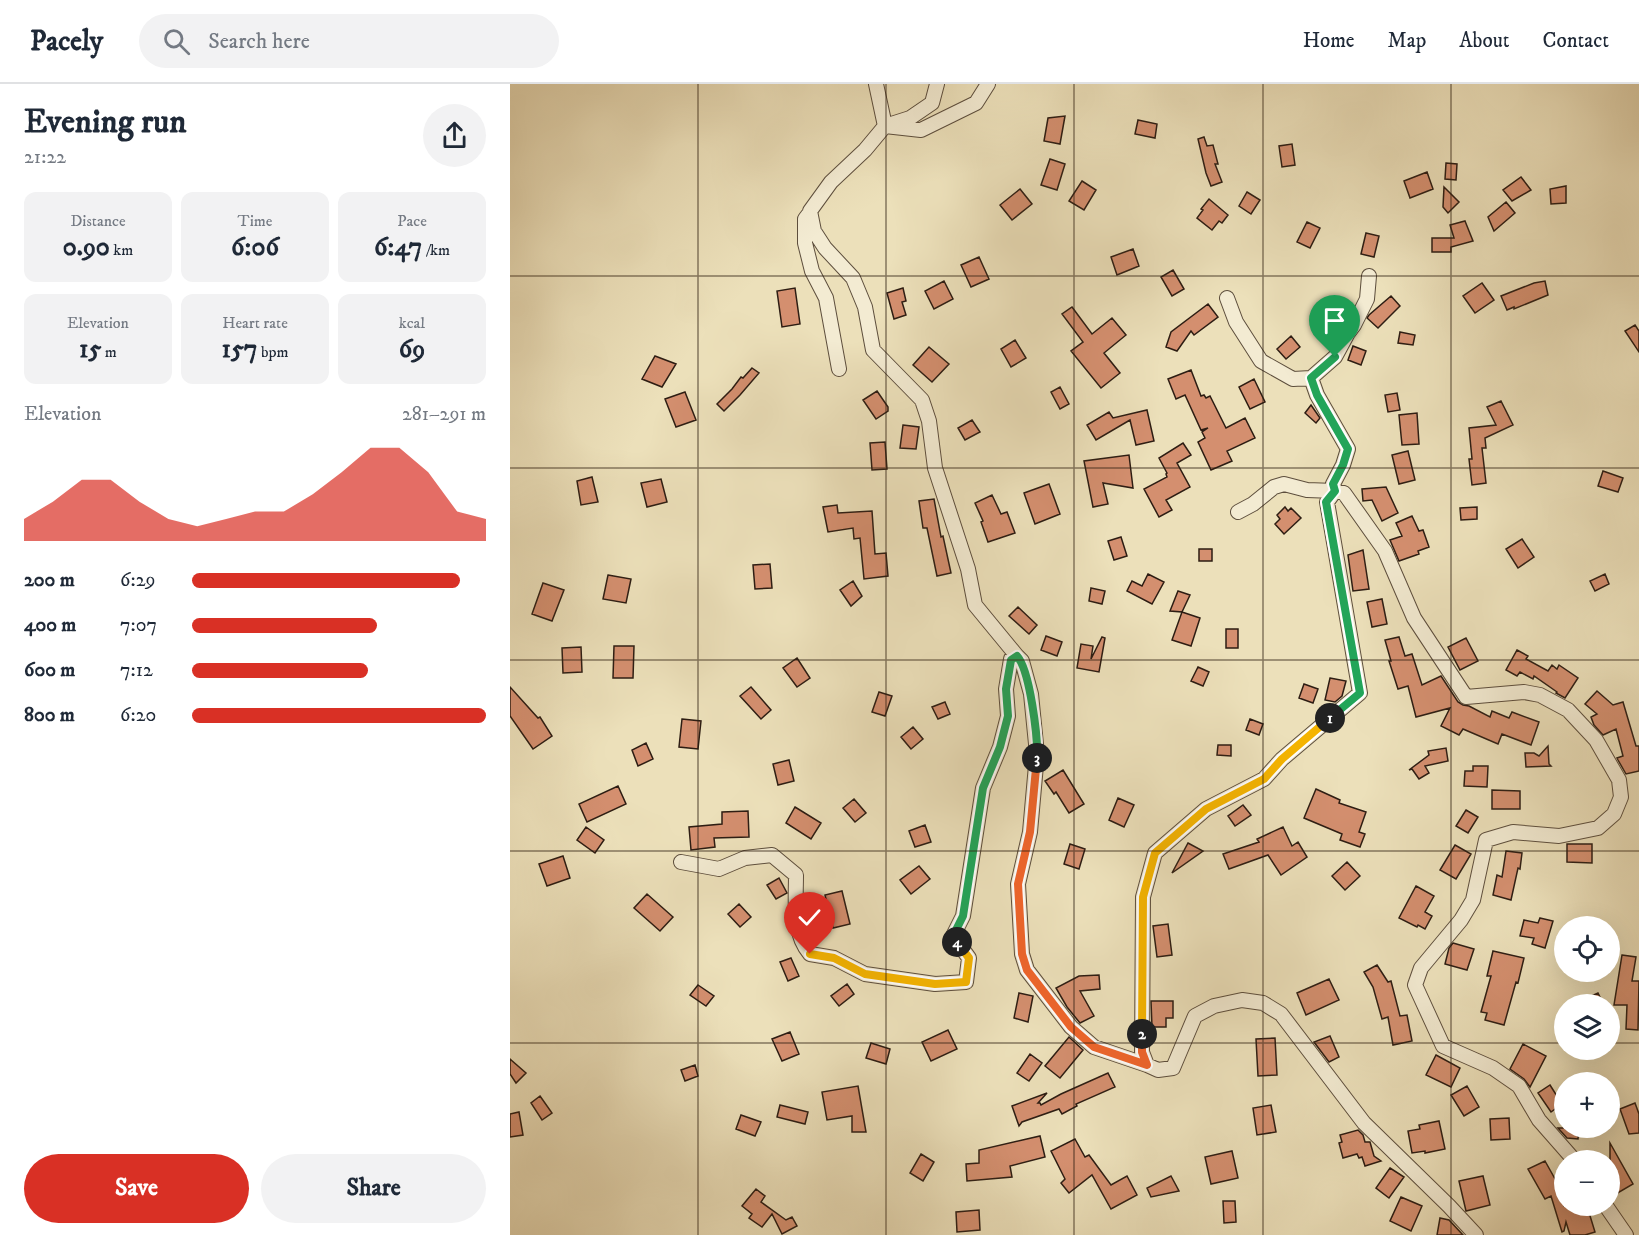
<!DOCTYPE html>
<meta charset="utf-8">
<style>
:root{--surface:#fff;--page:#f2f2f3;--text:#1f2937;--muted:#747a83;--line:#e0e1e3;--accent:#d93025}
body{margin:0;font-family:"IM FELL DW Pica",serif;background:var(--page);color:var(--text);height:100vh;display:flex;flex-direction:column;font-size:22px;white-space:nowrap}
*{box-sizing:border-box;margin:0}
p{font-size:20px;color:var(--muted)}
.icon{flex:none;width:33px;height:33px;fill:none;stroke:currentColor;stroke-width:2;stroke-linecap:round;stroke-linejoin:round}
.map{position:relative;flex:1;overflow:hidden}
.side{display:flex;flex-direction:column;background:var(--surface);width:510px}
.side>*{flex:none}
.controls{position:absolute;left:1044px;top:832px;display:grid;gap:12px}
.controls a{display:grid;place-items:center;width:66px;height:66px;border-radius:50%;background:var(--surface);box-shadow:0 6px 24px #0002;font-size:30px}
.pin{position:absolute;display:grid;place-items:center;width:51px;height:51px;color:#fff;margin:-62px -26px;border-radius:50% 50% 50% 0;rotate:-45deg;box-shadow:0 0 6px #0007}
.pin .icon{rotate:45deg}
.km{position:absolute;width:30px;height:30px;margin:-15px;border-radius:50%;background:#222;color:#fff;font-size:16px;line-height:30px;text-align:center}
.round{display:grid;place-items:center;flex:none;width:63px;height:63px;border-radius:32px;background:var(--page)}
.summary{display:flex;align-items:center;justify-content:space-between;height:102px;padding:0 24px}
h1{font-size:33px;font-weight:800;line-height:45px}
.metrics{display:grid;grid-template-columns:repeat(3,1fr);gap:9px;height:102px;padding:6px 24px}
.metrics div{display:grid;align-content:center;border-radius:12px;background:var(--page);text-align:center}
.metrics b{font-size:26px;font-weight:800}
.metrics small{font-size:16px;font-weight:400}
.metrics p{font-size:16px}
.chart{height:168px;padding:12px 24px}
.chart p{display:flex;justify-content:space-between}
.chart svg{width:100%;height:108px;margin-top:6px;fill:var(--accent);opacity:.7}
.action{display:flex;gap:12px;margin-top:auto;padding:12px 24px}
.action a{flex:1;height:69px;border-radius:36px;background:var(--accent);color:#fff;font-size:24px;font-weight:800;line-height:69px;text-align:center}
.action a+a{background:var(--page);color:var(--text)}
ul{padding:0 24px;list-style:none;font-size:20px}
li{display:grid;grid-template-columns:96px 72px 1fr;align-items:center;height:45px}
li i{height:15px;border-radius:8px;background:var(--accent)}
header{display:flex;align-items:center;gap:36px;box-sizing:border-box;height:84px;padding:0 30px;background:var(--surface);border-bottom:2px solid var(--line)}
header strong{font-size:28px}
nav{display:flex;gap:33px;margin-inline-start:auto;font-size:21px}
.search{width:420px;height:54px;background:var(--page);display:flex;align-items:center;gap:15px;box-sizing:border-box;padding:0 21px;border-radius:33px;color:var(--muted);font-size:22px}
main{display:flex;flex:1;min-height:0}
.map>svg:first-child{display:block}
.building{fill:#d48f6f;stroke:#2d1d13;stroke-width:1.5}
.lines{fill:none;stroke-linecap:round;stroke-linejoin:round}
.minor-casing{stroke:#5d4e3d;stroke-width:16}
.minor{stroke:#f3ebd2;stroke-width:14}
.split-1-casing{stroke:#fff;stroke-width:12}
.split-2-casing{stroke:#fff;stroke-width:12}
.split-3-casing{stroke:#fff;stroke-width:12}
.split-4-casing{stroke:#fff;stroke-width:12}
.split-5-casing{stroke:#fff;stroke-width:12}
.split-1{stroke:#22a559;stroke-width:8}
.split-2{stroke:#f5b400;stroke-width:8}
.split-3{stroke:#f0652b;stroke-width:8}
.split-4{stroke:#22a559;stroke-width:8}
.split-5{stroke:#f5b400;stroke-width:8}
.grid{fill:none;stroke:#2d1d13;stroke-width:1.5;stroke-opacity:0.55}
</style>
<header>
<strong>Pacely</strong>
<div class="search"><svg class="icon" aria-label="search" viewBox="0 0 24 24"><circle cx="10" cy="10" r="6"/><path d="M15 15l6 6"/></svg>Search here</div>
<nav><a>Home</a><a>Map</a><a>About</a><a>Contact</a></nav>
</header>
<main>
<section class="side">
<div class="summary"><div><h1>Evening run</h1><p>21:22</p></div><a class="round"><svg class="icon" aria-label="share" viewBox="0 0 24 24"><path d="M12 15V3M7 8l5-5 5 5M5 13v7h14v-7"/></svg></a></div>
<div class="metrics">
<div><p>Distance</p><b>0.90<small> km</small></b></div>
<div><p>Time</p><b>6:06</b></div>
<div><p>Pace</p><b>6:47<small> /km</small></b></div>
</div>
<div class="metrics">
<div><p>Elevation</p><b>15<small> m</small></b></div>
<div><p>Heart rate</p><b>157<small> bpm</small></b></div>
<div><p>kcal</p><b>69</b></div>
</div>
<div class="chart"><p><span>Elevation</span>281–291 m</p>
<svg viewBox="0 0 160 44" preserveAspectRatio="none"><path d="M0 44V35L10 28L20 19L30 19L40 28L50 35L60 38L70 35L80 32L90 32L100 25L110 16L120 6L130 6L140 16L150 32L160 35V44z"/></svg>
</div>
<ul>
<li><b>200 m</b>6:29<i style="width:91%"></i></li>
<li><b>400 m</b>7:07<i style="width:63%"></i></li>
<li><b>600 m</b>7:12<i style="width:60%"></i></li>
<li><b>800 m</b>6:20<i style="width:100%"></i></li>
</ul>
<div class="action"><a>Save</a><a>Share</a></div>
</section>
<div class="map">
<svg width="1129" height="1151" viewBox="0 0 1129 1151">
<rect width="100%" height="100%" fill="#ece0ba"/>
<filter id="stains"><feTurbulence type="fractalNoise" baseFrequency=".00333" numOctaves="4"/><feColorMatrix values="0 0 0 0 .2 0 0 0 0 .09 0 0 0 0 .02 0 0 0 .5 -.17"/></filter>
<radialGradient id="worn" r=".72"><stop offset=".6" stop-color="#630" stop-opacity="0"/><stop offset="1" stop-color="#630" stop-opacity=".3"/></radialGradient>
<!-- building -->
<path class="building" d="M555 32 550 60 534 57 538 34Z
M628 36 647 40 645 54 625 50Z
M694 53 697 62 703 61 708 80H705L712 98 701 102 696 89 688 55Z
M782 60 785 81 772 83 769 62Z
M540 75 555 80 547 106 531 101Z
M936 79 947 80 946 96 935 95Z
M917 88 923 105 900 114 894 97Z
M1011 93 1021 106 1002 117 993 106Z
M572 97 586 106 574 126 559 117Z
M1056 102V119L1041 120 1040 105Z
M934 103 949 118 938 129 933 123Z
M510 105 522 120 502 136 490 121Z
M737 108 750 116 741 130 729 122Z
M699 115 718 131 712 139 709 137 702 146 687 134 693 126 691 125Z
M996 118 1005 129 984 147 978 133Z
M955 137 963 157 941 163V168H922V154H944L940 141Z
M797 138 810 144 800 164 787 158Z
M856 149 869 152 864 173 851 170Z
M623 165 629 182 607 191 601 173Z
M469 173 479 195 461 203 451 181Z
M663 186 674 205 662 212 651 193Z
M434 197 443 215 424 225 415 207Z
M1035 197 1038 211 1004 225V223L997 226 991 212 1024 199Z
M972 199 984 216 965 229 953 212Z
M285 204 290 240 272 243 267 207Z
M393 204 396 217 392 218 396 231 384 235 377 209Z
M881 212 890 222 868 244 857 234 859 231Z
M698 220 708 233 684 251 681 247 667 267 656 263 661 248Z
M562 223 582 250 602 234 616 251 594 269 610 289 591 304 561 267 573 258 552 230Z
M816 228 826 232 818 253 808 249Z
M1125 241 1129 247V268L1115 247Z
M890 248 905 251 903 261 888 259Z
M781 252 790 263 776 275 767 265Z
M505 256 516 274 501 283 491 265Z
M843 262 856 267 851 281 838 276Z
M419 263 439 280 422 298 403 281Z
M145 272 166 280 152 303 132 295Z
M242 284 249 289 230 311 214 327 207 320 222 305 231 293 233 294Z
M681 286 691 312 694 311 696 314 700 312 716 344 735 334 745 354 717 367 722 377 701 386 688 358 695 354 692 348 698 344 691 346 675 311 666 315 658 295Z
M744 295 755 318 740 325 729 303Z
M550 303 559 320 550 325 541 308Z
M367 307 378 323V327L366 335 353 316Z
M175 308 186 336 166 343 155 315Z
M887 309 890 326 878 328 875 311Z
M991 317 1003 341 975 354 976 364H972L976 399 962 401 959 375H962L959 344 986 341 977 323Z
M801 321 810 334 806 339 795 329Z
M637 326 644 357 626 361 620 336 586 356 577 341 599 328 603 334Z
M907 329 909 360 892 361 889 331Z
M462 336 470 348 455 356 448 344Z
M393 341 409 343 406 365 390 364Z
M375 358 377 385 362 386 360 359Z
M673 359 681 371 667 379 680 403 656 416 662 426 649 433 634 405 657 393 656 390 657 389 649 374Z
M898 367 905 396 889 400 882 371Z
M619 371 623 404 593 399 598 420 583 423 574 377Z
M1093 387 1113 394 1108 408 1088 402Z
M82 393 88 418 71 421 67 397Z
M151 395 157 418 137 423 131 399Z
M539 400 550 430 525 440 514 409Z
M876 403 888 429 872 437 862 416 853 417 852 405Z
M482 411 491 430 497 428 505 449 478 458 471 438 473 437 465 419Z
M424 415 431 453 433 452 441 489 427 492 417 444H413L409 417Z
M327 421 328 429 362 427 365 470 376 469 378 492 354 495 350 454 344 455 343 444 318 448 313 423Z
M775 423 778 427 781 424 791 434 774 450 765 440 770 435 767 431Z
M967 423V435L951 436 950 424Z
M902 432 909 447 913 446 919 463 908 467 909 470 889 477 880 456 892 452 886 439Z
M611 453 617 472 604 476 598 457Z
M1012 455 1024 473 1008 484 996 465Z
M689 465H702V477H689Z
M853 466 859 505 843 507 838 471Z
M260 480 262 504 245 505 243 481Z
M638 490 654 498 642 520 617 507 622 497 632 502Z
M1095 490 1099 500 1085 507 1080 497Z
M98 491 121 495 116 519 93 515Z
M343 497 352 512 341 522 330 506Z
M33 499 54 506 42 537 22 530Z
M581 504 595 507 592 520 579 517Z
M668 507 680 511 672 528 690 534 681 562 662 556 672 528 660 527Z
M872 515 877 540 862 543 857 518Z
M508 523 527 541 519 550 499 532Z
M716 545H728V564H716Z
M536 552 552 558 547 572 531 566Z
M592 553 595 554 589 588 567 584 571 560 583 562 581 575Z
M889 553 895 572 902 570 912 601 931 592 948 618 953 621 959 622 980 633 982 627 999 634 1002 628 1029 638 1021 661 992 650 988 660 953 645 949 651 931 642 940 624 906 633 898 602 888 605 879 577H881L875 556Z
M956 554 968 577 950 586 938 563Z
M104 562H124L123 594H103Z
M71 563 72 588 53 589 52 564Z
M1007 566 1018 572 1016 575 1038 587 1042 581 1047 585 1049 581 1068 594 1055 614 1046 609 1047 608 1024 592 1023 595 1010 588 1007 592 996 586Z
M287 574 300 594 287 603 273 584Z
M688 583 699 588 693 602 681 597Z
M820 594 836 597 832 612 825 618 815 616Z
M794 600 808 605 803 619 789 614Z
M0 603 28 634 30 633 42 652 23 665 0 632Z
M241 603 261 626 251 635 230 612Z
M1087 607 1103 621 1113 618 1126 662H1129V687L1116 690 1108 676 1107 674 1113 672 1106 645 1093 651 1084 641 1081 633 1087 630 1075 620Z
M369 608 382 612 375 632 362 628Z
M435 618 440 630 428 635 422 623Z
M172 635 191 637 188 665 169 663Z
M740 635 753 640 749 651 736 646Z
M403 643 413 655 401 665 391 653Z
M136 659 143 675 128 682 122 666Z
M708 661H721V672L707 671Z
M1038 662 1039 680 1041 682 1016 683 1015 669H1024L1029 672Z
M936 664 938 677 915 682 919 689 909 695 902 685 899 686 919 671 918 667Z
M279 676 284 697 268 701 263 680Z
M963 682H978L977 703 954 702 955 687H963Z
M553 686 574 720 559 729 546 708 544 710 535 697Z
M108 702 116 720 77 738 69 720Z
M806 705 830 716 829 719 856 728 849 748 855 750 850 763 830 756 832 750 794 734Z
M982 706 1010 707V725H982Z
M608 714 624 721 614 743 599 736Z
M344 715 356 729 345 738 333 724Z
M733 721 741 731 725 742 718 732Z
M285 723 311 739 301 755 276 739Z
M956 726 968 733 958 749 946 742Z
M238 727 239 753 204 754 205 763 181 766 179 743 212 740V728Z
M415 741 421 758 405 763 399 747Z
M76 743 94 756 85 769 67 756Z
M773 743 782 762 788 758 797 773 771 791 758 771 719 785 713 770 749 758 747 755Z
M678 759 693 767 662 789Z
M560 760 575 765 569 785 554 780Z
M1057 760H1082V779L1057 778Z
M945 761 961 770 946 795 930 786Z
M996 767 1012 769 1010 785 1008 784 1001 816 983 811 987 791 992 793Z
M53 772 60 794 37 802 29 780Z
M837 778 850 792 835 806 822 792Z
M409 782 420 795 401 810 390 796Z
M269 794 277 809 266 815 257 801Z
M906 802 924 812 915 828 922 832 915 845 908 841 907 843 889 834Z
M332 807 340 840 323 844 315 811Z
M137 810 163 833 150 847 124 824Z
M229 820 241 833 230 843 218 830Z
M1030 834 1043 837 1035 864 1022 860 1024 854 1010 852 1014 836 1028 839Z
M658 840 662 871 647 873 643 842Z
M943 859 964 865 957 886 935 880 939 864Z
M983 867 1014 874 1008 899 1006 898 994 941 975 936 977 929 971 928 981 892H977Z
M1112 871 1126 873 1122 897H1129L1128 946 1116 945 1117 921H1104Z
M281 874 289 892 278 897 270 878Z
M867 881 878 898 881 897 890 932 897 931 902 957 883 961 878 933 872 935 863 903 854 888Z
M589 891 590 905 570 907 584 932 570 939 557 923 546 904 569 892Z
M819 895 829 916 796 931 787 909Z
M337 900 344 910 329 922 321 912Z
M188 901 204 912 196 922 180 911Z
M509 909 523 912 518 938 504 934Z
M1088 909 1094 921H1062Z
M641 917H663V934H656V943H642Z
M438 946 447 965 421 977 412 958Z
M280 948 289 970 272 977 262 955Z
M820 952 829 973 819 978 804 958Z
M559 953 573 966 550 994 535 982Z
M765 954 767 991 748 992 746 955Z
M361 959 380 965 376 980 356 974Z
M1013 960 1036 972 1020 1003 1014 995 1000 985Z
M520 970 532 979 519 997 507 989Z
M926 971 950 984 941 1003 916 991Z
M0 975 16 989 6 999 0 990Z
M185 981 188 992 175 997 171 986Z
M598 989 605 1003 566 1020 567 1022 552 1030 549 1025 512 1038 509 1042 502 1022 537 1009 528 1019H530L531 1021 551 1010Z
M1040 1001 1052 1020 1041 1028 1028 1009Z
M348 1002 356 1048H342V1032L317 1036 312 1008Z
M957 1002 969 1023 954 1032 941 1011Z
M30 1012 42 1029 32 1036 21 1019Z
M1125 1019 1129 1030V1049L1119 1050 1110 1025Z
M270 1021 298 1028 295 1040 267 1033Z
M761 1021 766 1048 747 1051 743 1024Z
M9 1028 13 1051 0 1053V1030Z
M231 1031 251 1038 245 1052 226 1045Z
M999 1034 1000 1055 981 1056 980 1035Z
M929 1037 935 1065 915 1069V1067L902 1069 898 1047 910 1045 909 1041Z
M1048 1044H1069L1068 1055 1057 1054Z
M848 1046 853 1051 855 1058H860L864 1072 871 1077 855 1082 852 1073 849 1074 847 1070 833 1074 829 1059 832 1058 830 1051Z
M530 1052 535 1073 500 1082 502 1093 457 1097 456 1080 469 1079V1066Z
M565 1055 575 1073 579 1071 601 1101 617 1092 627 1111 601 1125 582 1091 559 1109 551 1099 555 1095 541 1067Z
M1100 1059 1123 1100 1106 1110 1100 1098Z
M722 1067 728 1094 701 1100 695 1073Z
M411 1070 424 1078 413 1097 400 1089Z
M1035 1077 1054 1111V1122H1077L1085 1148 1075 1151H1060L1056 1138 1054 1147 1052 1148 1041 1112 1035 1115 1018 1085Z
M880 1084 894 1093 879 1114 866 1104Z
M661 1092 669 1107 641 1113 637 1104Z
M973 1092 980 1121 956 1127 949 1097Z
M246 1105 255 1112 251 1118 276 1136 282 1133 287 1142 272 1150 262 1130 252 1143 239 1134 242 1130 232 1122Z
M891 1113 912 1122 901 1147 880 1137Z
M713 1117H725L726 1138 714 1139Z
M469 1126 470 1146 447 1148 446 1128Z
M930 1134 939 1136 953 1151H927Z"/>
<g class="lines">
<!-- minor casing -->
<g class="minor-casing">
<path id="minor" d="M366 0 375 42 400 34 422 19 427 0
M478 0 466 19 411 46 375 42 355 66 321 98 300 127 304 147 315 164 343 194 355 223 363 266 412 316 419 337 425 384 458 485 465 521 507 572
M298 131 295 135V159L302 187 316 214 329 285
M717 214 726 238 751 277 783 295 801 294
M728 428 743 420 764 403 774 400 797 406 825 407 823 400 833 381 838 365 807 311 801 294 825 273 838 249 844 241 857 215 859 192
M171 778 209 785 235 774 262 771 286 791C286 817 282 849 300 870L324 874 355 890 425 900 456 898 459 874 443 852 453 832 473 704 490 663 498 632 496 605 501 575 507 572 512 577 521 610 527 670 520 748 508 800 512 870 517 886 561 943 584 963 637 981
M1096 1122 1116 1151
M966 1151 939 1122 854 1039 771 930 753 919 732 916 704 922 685 932 663 984 648 986 637 981 632 968 633 813 645 769 696 725 754 695 772 675 850 609 817 418 825 407 834 409 875 467 904 534 956 613 1014 608 1030 611 1058 626 1086 656 1109 696 1111 713 1104 730 1088 744 1049 752 1003 748 976 756 963 816 951 836 911 884 905 901 933 962 983 984 1009 1002 1029 1036 1065 1077"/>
</g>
<!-- minor -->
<use href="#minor" class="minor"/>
</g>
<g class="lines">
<!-- split-1 casing -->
<g class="split-1-casing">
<path id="split-1" d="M820 634 850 609 816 418 825 407 823 400 833 381 838 365 807 311 801 294 825 273"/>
</g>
<!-- split-2 casing -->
<g class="split-2-casing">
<path id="split-2" d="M632 950 633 813 645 769 696 725 754 695 772 675 820 634"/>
</g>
<!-- split-3 casing -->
<g class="split-3-casing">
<path id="split-3" d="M527 674 520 748 508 800 512 870 517 886 561 943 584 963 637 981 632 968V950"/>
</g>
<!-- split-4 casing -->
<g class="split-4-casing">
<path id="split-4" d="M447 858 443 852 453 832 473 704 490 663 498 632 496 605 501 576 507 572C520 586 528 654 527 674"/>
</g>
<!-- split-5 casing -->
<g class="split-5-casing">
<path id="split-5" d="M300 870 324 874 355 890 425 900 456 898 459 874 447 858"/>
</g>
<!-- split-1 -->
<use href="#split-1" class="split-1"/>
<!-- split-2 -->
<use href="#split-2" class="split-2"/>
<!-- split-3 -->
<use href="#split-3" class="split-3"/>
<!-- split-4 -->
<use href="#split-4" class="split-4"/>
<!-- split-5 -->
<use href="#split-5" class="split-5"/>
</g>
<!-- grid -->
<path class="grid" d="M188 0V1151M376 0V1151M564 0V1151M753 0V1151M941 0V1151M0 192H1129M0 384H1129M0 576H1129M0 767H1129M0 959H1054M1100 959H1129"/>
<rect width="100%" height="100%" filter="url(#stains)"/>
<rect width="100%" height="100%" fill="url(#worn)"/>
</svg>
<div class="controls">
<a><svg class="icon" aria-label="locate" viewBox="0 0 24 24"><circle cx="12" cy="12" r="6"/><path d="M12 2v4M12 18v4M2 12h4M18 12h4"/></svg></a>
<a><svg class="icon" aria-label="layers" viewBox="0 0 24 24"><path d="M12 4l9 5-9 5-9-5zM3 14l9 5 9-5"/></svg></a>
<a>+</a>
<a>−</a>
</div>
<div class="pin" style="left:825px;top:273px;background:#1e9e55"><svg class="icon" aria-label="arrive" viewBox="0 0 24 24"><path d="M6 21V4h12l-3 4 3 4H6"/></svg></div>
<div class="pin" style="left:300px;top:870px;background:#d93025"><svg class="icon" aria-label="check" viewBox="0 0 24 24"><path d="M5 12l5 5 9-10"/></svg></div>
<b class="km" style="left:820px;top:634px">1</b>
<b class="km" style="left:632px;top:950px">2</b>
<b class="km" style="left:527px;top:674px">3</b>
<b class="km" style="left:447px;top:858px">4</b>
</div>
</main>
